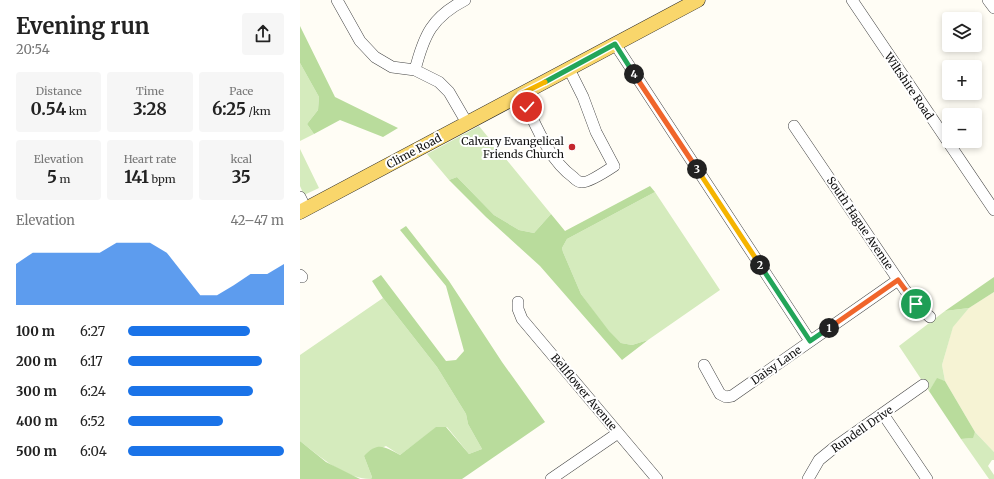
<!DOCTYPE html>
<meta charset="utf-8">
<style>
:root{--surface:#fff;--page:#f6f6f6;--text:#222;--muted:#767676;--accent:#1a73e8}
body{margin:0;font-family:Merriweather,serif;background:var(--page);color:var(--text);height:100vh;display:flex;flex-direction:column;font-size:15px;white-space:nowrap}
*{box-sizing:border-box;margin:0}
p{font-size:13px;color:var(--muted)}
.icon{flex:none;width:22px;height:22px;fill:none;stroke:currentColor;stroke-width:2;stroke-linecap:round;stroke-linejoin:round}
.map{position:relative;flex:1;overflow:hidden}
.side{display:flex;flex-direction:column;background:var(--surface);width:300px}
.side>*{flex:none}
.tools{position:absolute;left:642px;top:12px;display:grid;gap:8px}
.tools a{display:grid;place-items:center;width:40px;height:40px;border-radius:4px;background:var(--surface);box-shadow:0 2px 6px #0003;font-size:20px}
.pin{position:absolute;display:grid;place-items:center;width:34px;height:34px;color:#fff;margin:-17px;border:2px solid #fff;border-radius:50%;box-shadow:0 1px 4px #0007}
.km{position:absolute;width:20px;height:20px;margin:-10px;border-radius:50%;background:#222;color:#fff;font-size:11px;line-height:20px;text-align:center}
.round{display:grid;place-items:center;flex:none;width:42px;height:42px;border-radius:4px;background:var(--page)}
.overview{display:flex;align-items:center;justify-content:space-between;height:68px;padding:0 16px}
h1{font-size:22px;font-weight:700;line-height:30px}
.figures{display:grid;grid-template-columns:repeat(3,1fr);gap:6px;height:68px;padding:4px 16px}
.figures div{display:grid;align-content:center;border-radius:4px;background:var(--page);text-align:center}
.figures b{font-size:17px;font-weight:700}
.figures small{font-size:11px;font-weight:400}
.figures p{font-size:11px}
.chart{height:112px;padding:8px 16px}
.chart p{display:flex;justify-content:space-between}
.chart svg{width:100%;height:72px;margin-top:4px;fill:var(--accent);opacity:.7}
ul{padding:0 16px;list-style:none;font-size:13px}
li{display:grid;grid-template-columns:64px 48px 1fr;align-items:center;height:30px}
li i{height:10px;border-radius:5px;background:var(--accent)}
main{display:flex;flex:1;min-height:0}
.map>svg:first-child{display:block}
.farmland{fill:#f6f3d4}
.green{fill:#d5ebbd}
.forest{fill:#b9dc9c}
.lines{fill:none;stroke-linecap:round;stroke-linejoin:round}
.minor-casing{stroke:#444;stroke-width:12}
.major-casing{stroke:#222;stroke-width:15}
.minor{stroke:#fff;stroke-width:11}
.major{stroke:#f9d66b;stroke-width:14}
.split-1-casing{stroke:#fff;stroke-width:8}
.split-2-casing{stroke:#fff;stroke-width:8}
.split-3-casing{stroke:#fff;stroke-width:8}
.split-4-casing{stroke:#fff;stroke-width:8}
.split-5-casing{stroke:#fff;stroke-width:8}
.split-6-casing{stroke:#fff;stroke-width:8}
.split-1{stroke:#f0652b;stroke-width:5}
.split-2{stroke:#22a559;stroke-width:5}
.split-3{stroke:#f5b400;stroke-width:5}
.split-4{stroke:#f0652b;stroke-width:5}
.split-5{stroke:#22a559;stroke-width:5}
.split-6{stroke:#f5b400;stroke-width:5}
.poi-dot{fill:#c4262e;stroke:#fff;stroke-width:1.5}
.labels{text-anchor:middle;stroke-width:4;stroke-linejoin:round;paint-order:stroke}
.street-label{font-size:11px;fill:#111;stroke:#fff}
.poi-label{font-size:11px;fill:#111;stroke:#fff;text-anchor:end}
</style>
<main>
<section class="side">
<div class="overview"><div><h1>Evening run</h1><p>20:54</p></div><a class="round"><svg class="icon" aria-label="share" viewBox="0 0 24 24"><path d="M12 15V3M7 8l5-5 5 5M5 13v7h14v-7"/></svg></a></div>
<div class="figures">
<div><p>Distance</p><b>0.54<small> km</small></b></div>
<div><p>Time</p><b>3:28</b></div>
<div><p>Pace</p><b>6:25<small> /km</small></b></div>
</div>
<div class="figures">
<div><p>Elevation</p><b>5<small> m</small></b></div>
<div><p>Heart rate</p><b>141<small> bpm</small></b></div>
<div><p>kcal</p><b>35</b></div>
</div>
<div class="chart"><p><span>Elevation</span>42–47 m</p>
<svg viewBox="0 0 160 44" preserveAspectRatio="none"><path d="M0 44V19L10 12L20 12L30 12L40 12L50 12L60 6L70 6L80 6L90 12L100 25L110 38L120 38L130 32L140 25L150 25L160 19V44z"/></svg>
</div>
<ul>
<li><b>100 m</b>6:27<i style="width:78%"></i></li>
<li><b>200 m</b>6:17<i style="width:86%"></i></li>
<li><b>300 m</b>6:24<i style="width:80%"></i></li>
<li><b>400 m</b>6:52<i style="width:61%"></i></li>
<li><b>500 m</b>6:04<i style="width:100%"></i></li>
</ul>
</section>
<div class="map">
<svg width="694" height="479" viewBox="0 0 694 479">
<rect width="100%" height="100%" fill="#fffdf5"/>
<!-- farmland -->
<path class="farmland" d="M694 292V452L675 432 645 381 642 365 653 326 669 308Z"/>
<!-- green -->
<path class="green" d="M0 63 19 97 18 110 7 124 14 134 0 141Z
M179 126 251 214 234 233 219 230 194 215 157 177 149 180 127 154Z
M0 149 19 188 4 195 0 186Z
M355 192 420 290 348 340 332 345 321 343 308 331 281 294 263 252 262 248 267 239Z
M83 298 137 367 166 414 168 424 182 449 169 454 147 427H137L100 455 86 446 64 456 72 477 71 479C45 479 19 456 0 441V355Z
M669 308 653 327 642 365 645 381 637 379 629 391 599 346 645 311Z
M675 432 694 452V460H692L688 466 694 475V479H689L661 439 672 438Z"/>
<!-- forest -->
<path class="forest" d="M0 26 35 97 98 128 83 137 40 120 14 134 7 124 18 110 19 97 0 63Z
M157 177 194 215 219 230 234 233 251 214 265 231 350 186 355 192 267 239 262 248 263 252 281 294 309 331 321 343 332 345 348 340 322 360 240 266 186 217 149 180Z
M106 226 149 281 202 362 245 422 162 479H71L72 477 64 456C78 441 85 447 100 455L136 427H146L169 454 182 449 168 424 166 414 137 367 83 298 72 281 81 275 146 361 156 360 164 351 146 286 100 230Z
M694 277V292L669 308 645 311Z
M637 378 645 381 675 432 673 438 661 439 629 391Z
M0 441 26 462 60 479H0Z"/>
<g class="lines">
<!-- minor casing -->
<g class="minor-casing">
<path id="minor" d="M37 0 60 41 75 57 92 67 115 70 139 82 149 92 167 123
M552 0 694 210
M688 0 694 8
M315 44 510 341
M115 70C124 35 132 17 165 0
M221 95C235 122 247 158 273 177 275 179 278 182 281 182 287 184 308 170 314 166L296 132 283 97 269 69
M494 126 605 290 616 304 630 317
M0 197 6 209
M0 275 2 277
M218 302V309L222 319 357 479
M404 365 420 394 426 397 432 396 598 280
M583 414 627 479
M251 479 318 433
M508 479 519 460 535 447 623 385"/>
</g>
<!-- major casing -->
<g class="major-casing">
<path id="major" d="M0 212 398 0"/>
</g>
<!-- minor -->
<use href="#minor" class="minor"/>
<!-- major -->
<use href="#major" class="major"/>
</g>
<g class="lines">
<!-- split-1 casing -->
<g class="split-1-casing">
<path id="split-1" d="M529 328 598 280 616 304"/>
</g>
<!-- split-2 casing -->
<g class="split-2-casing">
<path id="split-2" d="M460 265 510 341 529 328"/>
</g>
<!-- split-3 casing -->
<g class="split-3-casing">
<path id="split-3" d="M397 169 460 265"/>
</g>
<!-- split-4 casing -->
<g class="split-4-casing">
<path id="split-4" d="M334 74 397 169"/>
</g>
<!-- split-5 casing -->
<g class="split-5-casing">
<path id="split-5" d="M245 82 315 44 334 74"/>
</g>
<!-- split-6 casing -->
<g class="split-6-casing">
<path id="split-6" d="M227 107 221 94 245 82"/>
</g>
<!-- split-1 -->
<use href="#split-1" class="split-1"/>
<!-- split-2 -->
<use href="#split-2" class="split-2"/>
<!-- split-3 -->
<use href="#split-3" class="split-3"/>
<!-- split-4 -->
<use href="#split-4" class="split-4"/>
<!-- split-5 -->
<use href="#split-5" class="split-5"/>
<!-- split-6 -->
<use href="#split-6" class="split-6"/>
</g>
<!-- markers -->
<circle class="poi-dot" cx="272" cy="147" r="4"/>
<g class="labels">
<!-- street labels -->
<g class="street-label">
<text transform="translate(609 86) rotate(56)" y="4">Wiltshire Road</text>
<text transform="translate(114 151) rotate(-28)" y="4">Clime Road</text>
<text transform="translate(560 223) rotate(56)" y="4">South Hague Avenue</text>
<text transform="translate(476 365) rotate(-35)" y="4">Daisy Lane</text>
<text transform="translate(284 392) rotate(50)" y="4">Bellflower Avenue</text>
<text transform="translate(562 429) rotate(-35)" y="4">Rundell Drive</text>
</g>
<!-- poi labels -->
<g class="poi-label">
<text x="264" y="145">Calvary Evangelical<tspan x="264" dy="13">Friends Church</tspan></text>
</g>
</g>
</svg>
<div class="tools">
<a><svg class="icon" aria-label="layers" viewBox="0 0 24 24"><path d="M12 4l9 5-9 5-9-5zM3 14l9 5 9-5"/></svg></a>
<a>+</a>
<a>−</a>
</div>
<div class="pin" style="left:616px;top:304px;background:#1e9e55"><svg class="icon" aria-label="arrive" viewBox="0 0 24 24"><path d="M6 21V4h12l-3 4 3 4H6"/></svg></div>
<div class="pin" style="left:227px;top:107px;background:#d93025"><svg class="icon" aria-label="check" viewBox="0 0 24 24"><path d="M5 12l5 5 9-10"/></svg></div>
<b class="km" style="left:529px;top:328px">1</b>
<b class="km" style="left:460px;top:265px">2</b>
<b class="km" style="left:397px;top:169px">3</b>
<b class="km" style="left:334px;top:74px">4</b>
</div>
</main>
